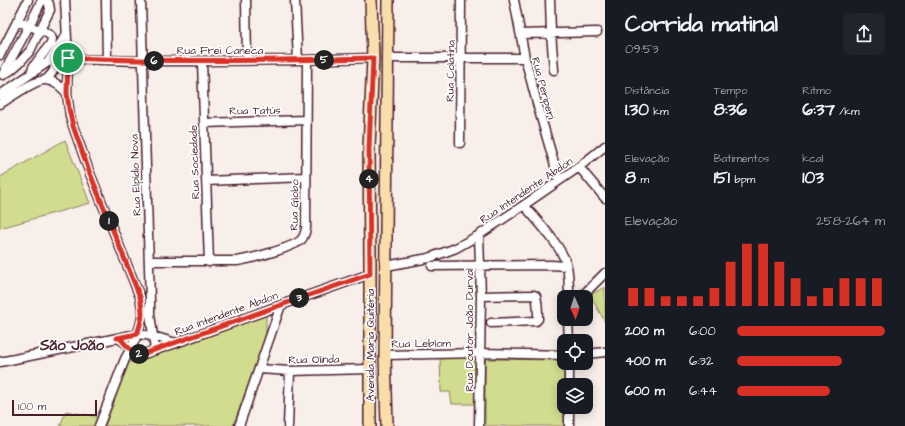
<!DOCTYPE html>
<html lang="pt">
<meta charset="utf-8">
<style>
:root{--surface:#171b24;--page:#20242c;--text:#f1f3f6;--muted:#9ea1a6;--accent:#d93025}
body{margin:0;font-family:"Architects Daughter",sans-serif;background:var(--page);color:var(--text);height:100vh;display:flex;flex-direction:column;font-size:15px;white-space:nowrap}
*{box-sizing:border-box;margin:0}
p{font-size:13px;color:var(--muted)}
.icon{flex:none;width:22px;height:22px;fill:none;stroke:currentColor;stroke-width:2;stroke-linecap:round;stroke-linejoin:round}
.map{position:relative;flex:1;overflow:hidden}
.details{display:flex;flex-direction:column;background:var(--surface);width:300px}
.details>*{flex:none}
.needle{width:26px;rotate:177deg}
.controls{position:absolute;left:557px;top:290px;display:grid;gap:8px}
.controls a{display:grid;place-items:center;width:36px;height:36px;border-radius:8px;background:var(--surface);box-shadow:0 2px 10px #0003;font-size:20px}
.scale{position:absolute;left:12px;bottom:10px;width:85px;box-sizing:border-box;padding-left:4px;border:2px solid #4a1f2b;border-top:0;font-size:11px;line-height:14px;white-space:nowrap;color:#4a1f2b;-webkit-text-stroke:3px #fff;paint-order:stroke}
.pin{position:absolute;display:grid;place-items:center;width:34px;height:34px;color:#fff;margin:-17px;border:2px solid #fff;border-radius:50%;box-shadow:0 1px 4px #0007}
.km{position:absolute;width:20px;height:20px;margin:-10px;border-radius:50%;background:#222;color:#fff;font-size:11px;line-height:20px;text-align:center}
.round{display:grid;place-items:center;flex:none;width:42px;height:42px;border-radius:8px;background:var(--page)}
.head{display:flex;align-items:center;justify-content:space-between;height:68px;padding:0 20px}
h1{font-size:22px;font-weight:700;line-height:30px}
.metrics{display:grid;grid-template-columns:repeat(3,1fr);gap:6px;height:68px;padding:4px 20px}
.metrics div{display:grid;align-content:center}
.metrics b{font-size:17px;font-weight:700}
.metrics small{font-size:11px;font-weight:400}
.metrics p{font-size:11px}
.chart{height:112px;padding:8px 20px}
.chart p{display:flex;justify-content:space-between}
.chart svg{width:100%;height:72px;margin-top:4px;stroke:var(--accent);stroke-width:6}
ul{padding:0 20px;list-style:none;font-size:13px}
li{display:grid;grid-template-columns:64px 48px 1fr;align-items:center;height:30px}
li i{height:10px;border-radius:5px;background:var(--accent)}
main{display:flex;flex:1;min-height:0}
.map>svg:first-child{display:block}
.green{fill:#d1dc8f;stroke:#8e7e5d}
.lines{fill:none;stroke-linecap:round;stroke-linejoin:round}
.minor-casing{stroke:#4a1f2b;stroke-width:11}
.major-casing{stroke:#4a1f2b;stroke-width:14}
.minor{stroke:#fff;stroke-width:8}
.major{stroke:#f9deab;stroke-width:11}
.route-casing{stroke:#fff;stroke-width:8}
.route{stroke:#d93025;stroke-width:5}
.labels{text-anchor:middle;stroke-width:3.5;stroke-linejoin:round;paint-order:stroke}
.street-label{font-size:11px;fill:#4a1f2b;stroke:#fff}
.district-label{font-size:15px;font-weight:bold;fill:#4a1f2b;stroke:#fff}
</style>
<main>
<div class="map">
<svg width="605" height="426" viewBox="0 0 605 426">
<rect width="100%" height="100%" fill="#f9efea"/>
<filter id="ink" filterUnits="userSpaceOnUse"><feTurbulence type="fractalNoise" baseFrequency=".025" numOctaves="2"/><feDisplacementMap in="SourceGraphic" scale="8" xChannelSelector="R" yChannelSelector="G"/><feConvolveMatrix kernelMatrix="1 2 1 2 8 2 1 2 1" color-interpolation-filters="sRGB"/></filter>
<g filter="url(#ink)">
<!-- green -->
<path class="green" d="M65 140 90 203 0 228V177Z
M605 287V322L590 295Z
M266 313V337L233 426H105L128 363Z
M476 356 477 404H452L450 392H441L440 357Z
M485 359 564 360V426H485Z
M66 411 98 417 94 426H60Z"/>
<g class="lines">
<!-- minor casing -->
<g class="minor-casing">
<path id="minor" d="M65 0 68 59 67 93 70 116 73 126 89 171 140 297C141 302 142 307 142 312 143 325 132 348 125 359L99 426
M106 0 107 60
M141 0 150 300V314L155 350
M246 0 247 60
M295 0 298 60
M514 0 525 58 538 107 559 180
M550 0 551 33 554 70
M17 21 45 32 51 36 52 39 51 43 33 67 31 73
M521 34 597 32
M0 55 28 0
M387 58H525
M202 61 209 262
M48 62 66 35
M3 74 29 26 42 0
M3 75 11 70 19 63 30 51 40 30 50 10 49 4 47 0
M46 80C51 74 58 69 53 60
M0 95 48 62 53 60 68 59 142 61H202L298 60 373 58
M0 104C10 98 35 79 46 80 55 81 61 87 67 93
M204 123 306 120
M460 143 461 0
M579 167 605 198
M206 181 306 177
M524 205C537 221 562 246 567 266 569 276 569 287 569 297
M479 235 481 296 479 426
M149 261H237C250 259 292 248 301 240 304 237 305 233 306 229L307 60
M386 266 429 258 456 248 479 235 524 205 579 167 605 146
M432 266 551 265 567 266
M481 296 534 295 536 296C538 303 538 311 538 319L536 321 491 323
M581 297 605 273
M568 319 569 341
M117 338C127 340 130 353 141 355L176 343 281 305 370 274
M586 354 605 352
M385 355 480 353 564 355
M0 362 137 334 153 336 176 343
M259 369 290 371 370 369
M569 385V363
M239 426 281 305
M288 426 290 371
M569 426V407"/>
</g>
<!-- major casing -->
<g class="major-casing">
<path id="major" d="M370 426V257L369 148 373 58 371 0
M387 426 385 355 388 0"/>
</g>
<!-- minor -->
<use href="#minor" class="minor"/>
<!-- major -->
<use href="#major" class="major"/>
</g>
</g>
<g class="lines" filter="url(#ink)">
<!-- route casing -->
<g class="route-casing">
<path id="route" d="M68 58C169 62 271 61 373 58L369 148 370 274 281 305 149 352C146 353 143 355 140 354 133 354 124 343 120 338H117L137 334C143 317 143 314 140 297L89 171 73 126 69 109 67 93Z"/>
</g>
<!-- route -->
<use href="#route" class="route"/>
</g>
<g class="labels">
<!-- street labels -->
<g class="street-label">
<text x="220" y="54">Rua Frei Caneca</text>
<text transform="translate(450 71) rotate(-89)" y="4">Rua Colatina</text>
<text transform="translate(544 88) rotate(75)" y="4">Rua Periperi</text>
<text transform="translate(255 110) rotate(-1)" y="4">Rua Tatús</text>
<text transform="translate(194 162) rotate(-92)" y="4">Rua Sociedade</text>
<text transform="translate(135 175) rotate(-92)" y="4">Rua Elpídio Nova</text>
<text transform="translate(526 190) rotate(-34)" y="4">Rua Intendente Abdon</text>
<text transform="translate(294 205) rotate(-89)" y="4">Rua Globo</text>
<text transform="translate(226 313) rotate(-20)" y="4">Rua Intendente Abdon</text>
<text transform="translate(469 330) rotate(-90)" y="4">Rua Doutor João Durval</text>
<text transform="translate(421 343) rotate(-1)" y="4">Rua Leblom</text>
<text transform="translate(370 345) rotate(-90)" y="4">Avenida Maria Quitéria</text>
<text transform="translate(314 359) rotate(-1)" y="4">Rua Olinda</text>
</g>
<!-- district labels -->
<g class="district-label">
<text x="72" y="350">São João</text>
</g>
</g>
</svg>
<div class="controls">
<a><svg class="needle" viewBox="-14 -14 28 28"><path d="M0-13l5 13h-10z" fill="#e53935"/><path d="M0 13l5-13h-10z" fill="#9ea1a6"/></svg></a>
<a><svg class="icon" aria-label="locate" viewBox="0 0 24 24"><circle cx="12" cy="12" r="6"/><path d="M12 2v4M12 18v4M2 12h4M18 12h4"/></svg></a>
<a><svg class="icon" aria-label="layers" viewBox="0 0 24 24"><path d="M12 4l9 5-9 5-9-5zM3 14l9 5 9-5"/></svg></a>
</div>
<div class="scale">100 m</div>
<div class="pin" style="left:68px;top:58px;background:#1e9e55"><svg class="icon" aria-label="arrive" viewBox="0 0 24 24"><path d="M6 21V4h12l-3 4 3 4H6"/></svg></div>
<b class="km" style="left:109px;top:221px">1</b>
<b class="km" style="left:139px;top:354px">2</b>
<b class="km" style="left:299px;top:298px">3</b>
<b class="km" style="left:369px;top:179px">4</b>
<b class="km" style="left:324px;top:60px">5</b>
<b class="km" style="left:154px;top:61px">6</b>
</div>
<section class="details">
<div class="head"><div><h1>Corrida matinal</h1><p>09:53</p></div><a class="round"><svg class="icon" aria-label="share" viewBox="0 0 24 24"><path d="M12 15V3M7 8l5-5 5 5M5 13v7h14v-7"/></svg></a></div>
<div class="metrics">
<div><p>Distância</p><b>1.30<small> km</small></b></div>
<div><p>Tempo</p><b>8:36</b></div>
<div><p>Ritmo</p><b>6:37<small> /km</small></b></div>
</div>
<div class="metrics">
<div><p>Elevação</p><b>8<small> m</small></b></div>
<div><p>Batimentos</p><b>151<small> bpm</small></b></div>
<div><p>kcal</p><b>103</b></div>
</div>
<div class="chart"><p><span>Elevação</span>258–264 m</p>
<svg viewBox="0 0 160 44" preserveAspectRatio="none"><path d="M5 44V33M15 44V33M25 44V38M35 44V38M45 44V38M55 44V33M65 44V17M75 44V6M85 44V6M95 44V17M105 44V27M115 44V38M125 44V33M135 44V27M145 44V27M155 44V27"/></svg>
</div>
<ul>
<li><b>200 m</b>6:00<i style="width:100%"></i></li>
<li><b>400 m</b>6:32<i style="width:71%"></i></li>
<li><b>600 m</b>6:44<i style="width:63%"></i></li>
</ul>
</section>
</main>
